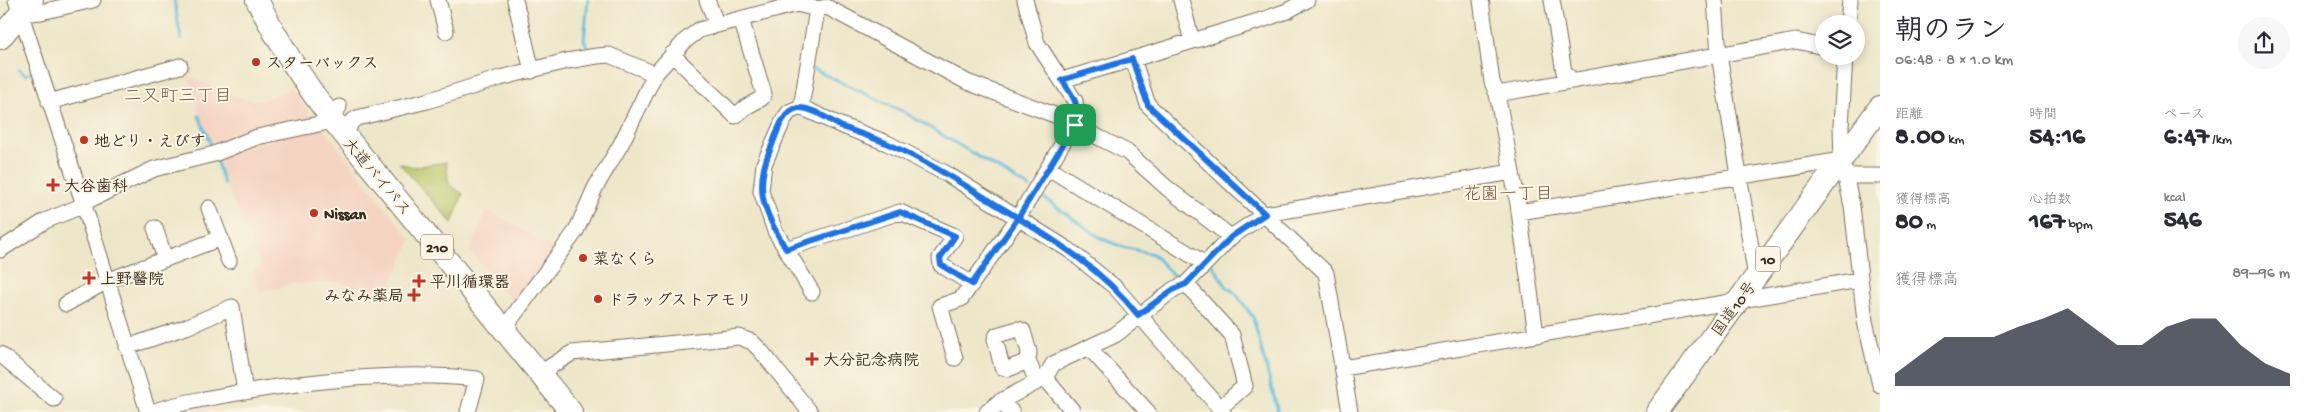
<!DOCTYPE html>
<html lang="ja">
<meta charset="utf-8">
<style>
:root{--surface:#fff;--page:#f7f7f7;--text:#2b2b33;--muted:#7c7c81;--accent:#111827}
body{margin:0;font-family:"Gochi Hand","Klee One",sans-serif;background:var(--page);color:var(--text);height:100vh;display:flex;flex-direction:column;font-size:19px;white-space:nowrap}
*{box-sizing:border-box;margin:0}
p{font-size:16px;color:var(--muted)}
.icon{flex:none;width:28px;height:28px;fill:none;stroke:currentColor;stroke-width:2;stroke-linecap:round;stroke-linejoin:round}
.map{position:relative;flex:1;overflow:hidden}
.panel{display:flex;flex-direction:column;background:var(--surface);width:425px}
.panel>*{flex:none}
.controls{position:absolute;left:1815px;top:15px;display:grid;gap:10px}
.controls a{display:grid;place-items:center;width:50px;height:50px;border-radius:50%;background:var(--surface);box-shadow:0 2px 8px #0003;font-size:25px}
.pin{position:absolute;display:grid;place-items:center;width:42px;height:42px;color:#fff;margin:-21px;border-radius:10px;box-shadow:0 2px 8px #0006}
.round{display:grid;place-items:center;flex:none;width:52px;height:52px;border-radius:26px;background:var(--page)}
.summary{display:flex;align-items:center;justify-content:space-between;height:85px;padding:0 15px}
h1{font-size:28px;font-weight:700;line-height:38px}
.stats{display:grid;grid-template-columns:repeat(3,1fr);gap:8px;height:85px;padding:5px 15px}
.stats div{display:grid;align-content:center}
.stats b{font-size:25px;font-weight:700}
.stats small{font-size:14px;font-weight:400}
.stats p{font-size:14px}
.chart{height:140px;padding:10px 15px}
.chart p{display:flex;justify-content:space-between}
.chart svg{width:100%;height:90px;margin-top:5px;fill:var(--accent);opacity:.7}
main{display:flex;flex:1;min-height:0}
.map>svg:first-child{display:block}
.built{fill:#f5d3c1}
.grass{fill:#b6c466;stroke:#787742}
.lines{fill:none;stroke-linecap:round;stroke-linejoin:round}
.stream{stroke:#61bfdf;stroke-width:3}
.minor-casing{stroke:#796c5a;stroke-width:17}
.highway-casing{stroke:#796c5a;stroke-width:24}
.minor{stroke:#fff;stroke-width:15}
.highway{stroke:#fff;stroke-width:22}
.route-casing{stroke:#fff;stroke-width:10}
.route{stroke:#1a73e8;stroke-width:6}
.poi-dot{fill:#c8321e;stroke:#fcf5e5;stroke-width:2}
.labels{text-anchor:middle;stroke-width:4;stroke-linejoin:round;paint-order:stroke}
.shield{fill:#fcf5e5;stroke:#75675a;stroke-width:1}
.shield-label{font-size:15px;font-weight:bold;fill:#3b2a1e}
.poi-label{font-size:16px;font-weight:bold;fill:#3b2a1e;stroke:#fcf5e5;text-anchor:start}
.street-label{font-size:16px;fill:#3b2a1e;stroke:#fcf5e5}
.neighbourhood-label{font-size:18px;fill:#7a5b3e;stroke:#fcf5e5}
</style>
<main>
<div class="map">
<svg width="1880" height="412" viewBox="0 0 1880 412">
<rect width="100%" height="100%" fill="#fcf5e5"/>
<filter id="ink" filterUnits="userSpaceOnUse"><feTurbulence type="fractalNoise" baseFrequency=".02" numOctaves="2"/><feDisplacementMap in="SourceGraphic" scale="10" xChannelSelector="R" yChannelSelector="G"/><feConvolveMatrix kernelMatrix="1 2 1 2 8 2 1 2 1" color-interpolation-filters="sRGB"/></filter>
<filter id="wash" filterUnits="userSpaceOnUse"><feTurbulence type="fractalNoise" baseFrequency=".0096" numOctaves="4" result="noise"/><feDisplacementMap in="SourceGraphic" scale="20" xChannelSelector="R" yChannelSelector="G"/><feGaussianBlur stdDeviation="1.12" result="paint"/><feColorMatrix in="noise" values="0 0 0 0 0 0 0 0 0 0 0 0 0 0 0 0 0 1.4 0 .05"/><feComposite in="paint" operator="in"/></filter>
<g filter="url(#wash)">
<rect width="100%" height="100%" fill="#ede6c8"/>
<!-- built -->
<path class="built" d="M189 76 219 91 245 99 262 101 291 88 317 122 215 151 200 115Z
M321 126 411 240 387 295 339 282 292 284 260 292 253 270 262 268 227 187 217 155Z
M487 210 549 246 556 247 520 302 510 299 470 251Z"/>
<!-- grass -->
<path class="grass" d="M446 162 449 184 463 194 452 223 399 163 414 167Z"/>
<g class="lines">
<!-- stream -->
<path class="stream" d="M174 0 181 39
M588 0 584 40 590 53
M813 69 904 112 1030 188
M19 70 26 75 32 72
M199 116 213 150
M216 159 224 184
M1037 193 1102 239 1123 247 1153 254 1175 277 1184 276
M1212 264 1226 286 1236 294 1253 317 1278 412"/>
</g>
</g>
<g filter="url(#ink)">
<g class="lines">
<!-- minor casing -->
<g class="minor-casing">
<path id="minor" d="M16 0 84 205 148 412
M438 0 446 31
M515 0 532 71
M1181 0 1192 41
M1481 0 1492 82 1497 94 1518 204 1536 335
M1552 0 1564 72 1573 81
M1715 0 1719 55 1756 277
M21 14 41 12 93 0
M1848 24 1850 0
M717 25 797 4 817 9
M672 54 735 116 746 107 762 98 764 94 741 19
M1845 56 1841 127 1842 160 1852 206 1865 321 1880 385
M1133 59 1262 20 1287 11 1307 0
M1062 80 1133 59 1148 105 1326 273 1350 412
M1497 94 1796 41 1824 47
M49 102 180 66
M801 108 817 9 827 7 967 82 1057 116 1127 152 1167 188 1231 237
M346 137 351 122 357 118 427 101 500 78 567 61 597 56 609 55 655 74
M1050 169 1204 263
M1846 176H1880
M83 203 154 169 214 154 257 137 324 123 339 107
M209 208 229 261
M1519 212 1842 160
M155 228 165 259
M786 249 900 212 955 236 940 258 941 265 972 284
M0 250 45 221 84 205
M1186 284 1232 335 1245 386 1220 408
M812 292 775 231 761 191 764 164 784 119 789 112 798 108 805 109 840 125 887 143 947 174 1069 250 1116 288 1223 412
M66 304 107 281 221 238
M507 333 511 319 576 231 595 188 621 144 655 74 685 41 699 30 717 25 707 0
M127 347 186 327 232 307 245 392
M1089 348 1148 412
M0 354 54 399
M955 358 940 306 961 299 1018 218 1077 119 1075 101 1037 43 1025 0
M1028 361 1029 352 1023 331 1018 329 997 335 995 339 1002 367 1008 369 1028 361 1037 382
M1343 368 1859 280
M540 373 572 353 739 337 752 342 761 351 810 412
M1045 378 1072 410
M999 402 1045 378 1053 364 1115 335 1174 289 1186 284 1231 237 1265 214 1512 172
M151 412C186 401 219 396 256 390 329 379 403 371 477 379L468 412
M987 412 999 402 1012 412"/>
</g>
<!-- highway casing -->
<g class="highway-casing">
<path id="highway" d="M257 0C278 42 302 80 331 118L571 412
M0 38 32 0
M1657 412 1880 107"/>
</g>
<!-- minor -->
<use href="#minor" class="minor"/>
<!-- highway -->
<use href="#highway" class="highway"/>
</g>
</g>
<g class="lines" filter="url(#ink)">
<!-- route casing -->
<g class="route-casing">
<path id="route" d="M1075 125 1018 218 972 284 941 265 940 258 955 236 900 212 786 249C765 214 753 190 770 150 776 137 781 111 798 108 812 107 829 120 840 126 855 132 871 137 886 143 923 159 958 181 992 202 1046 235 1099 265 1138 315L1174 289 1186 284 1231 237 1265 214 1148 105 1132 59 1062 80C1072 94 1082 107 1075 125"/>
</g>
<!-- route -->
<use href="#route" class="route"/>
</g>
<!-- markers -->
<g class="poi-dot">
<circle cx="256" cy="62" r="5"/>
<circle cx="84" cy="140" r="5"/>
<path d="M50.5 177.5h5v5h5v5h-5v5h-5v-5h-5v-5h5z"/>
<circle cx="314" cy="213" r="5"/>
<circle cx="583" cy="258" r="5"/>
<path d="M86.5 270.5h5v5h5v5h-5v5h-5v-5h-5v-5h5z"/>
<path d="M416.5 273.5h5v5h5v5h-5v5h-5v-5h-5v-5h5z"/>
<path d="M411.5 287.5h5v5h5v5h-5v5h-5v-5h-5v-5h5z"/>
<circle cx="598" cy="299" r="5"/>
<path d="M809.5 351.5h5v5h5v5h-5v5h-5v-5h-5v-5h5z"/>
</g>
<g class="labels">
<!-- shield labels -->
<g class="shield">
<rect x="421" y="234.5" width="32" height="25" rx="4"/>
<rect x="1755.5" y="246.5" width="25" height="25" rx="4"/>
</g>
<g class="shield-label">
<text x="437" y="252">210</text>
<text x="1768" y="264">10</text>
</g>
<!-- poi labels -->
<g class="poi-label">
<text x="266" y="68">スターバックス</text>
<text x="94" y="146">地どり・えびす</text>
<text x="64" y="191">大谷歯科</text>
<text x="324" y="219">Nissan</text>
<text x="593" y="264">菜なくら</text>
<text x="100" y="284">上野醫院</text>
<text x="430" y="287">平川循環器</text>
<text x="404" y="301" text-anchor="end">みなみ薬局</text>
<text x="608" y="305">ドラッグストアモリ</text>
<text x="823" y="365">大分記念病院</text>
</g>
<!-- street labels -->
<g class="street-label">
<text transform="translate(378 176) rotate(50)" y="6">大道バイパス</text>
<text transform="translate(1733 308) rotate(-54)" y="6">国道10号</text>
</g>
<!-- neighbourhood labels -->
<g class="neighbourhood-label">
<text x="178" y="101">二又町三丁目</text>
<text x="1508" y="199">花園一丁目</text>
</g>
</g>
</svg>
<div class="controls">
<a><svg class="icon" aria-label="layers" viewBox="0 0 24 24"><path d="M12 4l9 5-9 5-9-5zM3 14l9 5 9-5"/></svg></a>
</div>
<div class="pin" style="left:1075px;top:125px;background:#1e9e55"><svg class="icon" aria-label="arrive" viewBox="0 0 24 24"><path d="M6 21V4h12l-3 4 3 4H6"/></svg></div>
</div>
<section class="panel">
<div class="summary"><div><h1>朝のラン</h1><p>06:48 · 8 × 1.0 km</p></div><a class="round"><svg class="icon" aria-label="share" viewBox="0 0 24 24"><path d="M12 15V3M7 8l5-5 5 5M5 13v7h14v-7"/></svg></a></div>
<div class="stats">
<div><p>距離</p><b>8.00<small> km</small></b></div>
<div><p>時間</p><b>54:16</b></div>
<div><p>ペース</p><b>6:47<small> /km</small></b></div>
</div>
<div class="stats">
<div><p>獲得標高</p><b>80<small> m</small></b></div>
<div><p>心拍数</p><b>167<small> bpm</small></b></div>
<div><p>kcal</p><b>546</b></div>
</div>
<div class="chart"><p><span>獲得標高</span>89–96 m</p>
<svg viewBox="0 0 160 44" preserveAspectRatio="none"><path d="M0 44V38L10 29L20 20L30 20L40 20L50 15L60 11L70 6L80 15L90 24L100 24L110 15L120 11L130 11L140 24L150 33L160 38V44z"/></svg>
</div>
</section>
</main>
